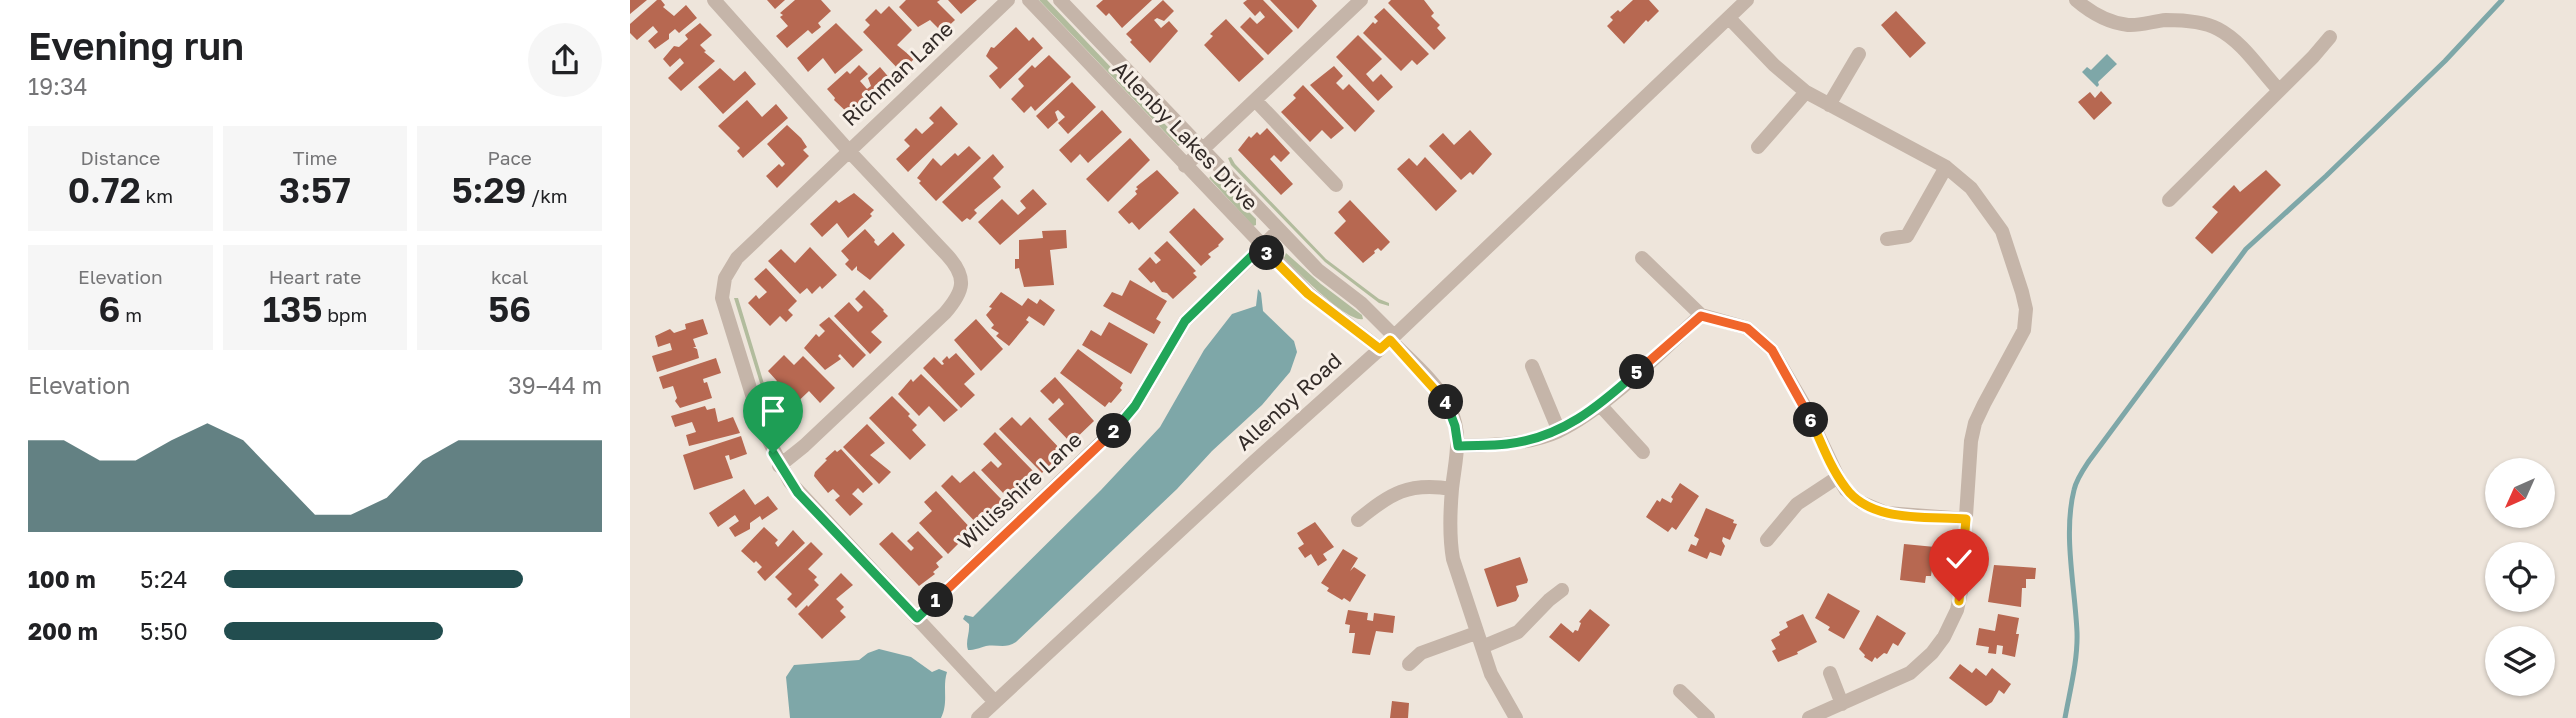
<!DOCTYPE html>
<meta charset="utf-8">
<style>
:root{--surface:#fff;--page:#f6f6f6;--text:#202124;--muted:#757577;--accent:#224d4f}
body{margin:0;font-family:"Golos Text",sans-serif;background:var(--page);color:var(--text);height:100vh;display:flex;flex-direction:column;font-size:26px;white-space:nowrap}
*{box-sizing:border-box;margin:0}
p{font-size:23px;color:var(--muted)}
.icon{flex:none;width:38px;height:38px;fill:none;stroke:currentColor;stroke-width:2;stroke-linecap:round;stroke-linejoin:round}
.map{position:relative;flex:1;overflow:hidden}
.panel{display:flex;flex-direction:column;background:var(--surface);width:630px}
.panel>*{flex:none}
.needle{width:46px;rotate:225deg}
.tools{position:absolute;left:1855px;top:458px;display:grid;gap:14px}
.tools a{display:grid;place-items:center;width:70px;height:70px;border-radius:50%;background:var(--surface);box-shadow:0 2px 5px #0004;font-size:35px}
.pin{position:absolute;display:grid;place-items:center;width:60px;height:60px;color:#fff;margin:-72px -30px;border-radius:50% 50% 50% 0;rotate:-45deg;box-shadow:0 0 7px #0007}
.pin .icon{rotate:45deg}
.km{position:absolute;width:35px;height:35px;margin:-18px;border-radius:50%;background:#222;color:#fff;font-size:19px;line-height:35px;text-align:center}
.round{display:grid;place-items:center;flex:none;width:74px;height:74px;border-radius:37px;background:var(--page)}
.headline{display:flex;align-items:center;justify-content:space-between;height:119px;padding:0 28px}
h1{font-size:38px;font-weight:600;line-height:52px}
.metrics{display:grid;grid-template-columns:repeat(3,1fr);gap:10px;height:119px;padding:7px 28px}
.metrics div{display:grid;align-content:center;border-radius:0px;background:var(--page);text-align:center}
.metrics b{font-size:35px;font-weight:600}
.metrics small{font-size:19px;font-weight:400}
.metrics p{font-size:19px}
.chart{height:196px;padding:14px 28px}
.chart p{display:flex;justify-content:space-between}
.chart svg{width:100%;height:126px;margin-top:7px;fill:var(--accent);opacity:.7}
ul{padding:0 28px;list-style:none;font-size:23px}
li{display:grid;grid-template-columns:112px 84px 1fr;align-items:center;height:52px}
li i{height:18px;border-radius:9px;background:var(--accent)}
main{display:flex;flex:1;min-height:0}
.map>svg:first-child{display:block}
.green{fill:#b2bc9d}
.water{fill:#7ea7a8}
.lines{fill:none;stroke-linecap:round;stroke-linejoin:round}
.stream{stroke:#7ea7a8;stroke-width:5}
.building{fill:#b76851}
.minor{stroke:#c5b5a9;stroke-width:14}
.split-1-casing{stroke:#fff;stroke-width:14}
.split-2-casing{stroke:#fff;stroke-width:14}
.split-3-casing{stroke:#fff;stroke-width:14}
.split-4-casing{stroke:#fff;stroke-width:14}
.split-5-casing{stroke:#fff;stroke-width:14}
.split-6-casing{stroke:#fff;stroke-width:14}
.split-7-casing{stroke:#fff;stroke-width:14}
.split-1{stroke:#22a559;stroke-width:9}
.split-2{stroke:#f0652b;stroke-width:9}
.split-3{stroke:#22a559;stroke-width:9}
.split-4{stroke:#f5b400;stroke-width:9}
.split-5{stroke:#22a559;stroke-width:9}
.split-6{stroke:#f0652b;stroke-width:9}
.split-7{stroke:#f5b400;stroke-width:9}
.labels{text-anchor:middle;stroke-width:6;stroke-linejoin:round;paint-order:stroke}
.street-label{font-size:21px;fill:#332b28;stroke:#f7efe7}
</style>
<main>
<section class="panel">
<div class="headline"><div><h1>Evening run</h1><p>19:34</p></div><a class="round"><svg class="icon" aria-label="share" viewBox="0 0 24 24"><path d="M12 15V3M7 8l5-5 5 5M5 13v7h14v-7"/></svg></a></div>
<div class="metrics">
<div><p>Distance</p><b>0.72<small> km</small></b></div>
<div><p>Time</p><b>3:57</b></div>
<div><p>Pace</p><b>5:29<small> /km</small></b></div>
</div>
<div class="metrics">
<div><p>Elevation</p><b>6<small> m</small></b></div>
<div><p>Heart rate</p><b>135<small> bpm</small></b></div>
<div><p>kcal</p><b>56</b></div>
</div>
<div class="chart"><p><span>Elevation</span>39–44 m</p>
<svg viewBox="0 0 160 44" preserveAspectRatio="none"><path d="M0 44V12L10 12L20 19L30 19L40 12L50 6L60 12L70 25L80 38L90 38L100 32L110 19L120 12L130 12L140 12L150 12L160 12V44z"/></svg>
</div>
<ul>
<li><b>100 m</b>5:24<i style="width:79%"></i></li>
<li><b>200 m</b>5:50<i style="width:58%"></i></li>
</ul>
</section>
<div class="map">
<svg width="1946" height="718" viewBox="0 0 1946 718">
<rect width="100%" height="100%" fill="#eee5db"/>
<!-- green -->
<path class="green" d="M409 0H417L551 141 550 145 548 146Z
M601 157 605 164 696 259 749 299 759 303V306L749 303 695 262 601 165 598 158Z
M582 175 626 219V225L623 226 579 178Z
M656 253 691 284 732 315 733 319C718 323 666 271 654 258Z
M104 298H108L145 420 152 431 151 433 142 422Z"/>
<!-- water -->
<path class="water" d="M1477 54 1487 64 1468 82 1469 85 1467 87 1452 72 1457 67 1461 70Z
M628 289 631 293 633 311 664 341 667 352 660 372 632 405 582 451 547 489 386 642C375 649 368 644 356 646 349 648 345 650 338 650 335 641 340 634 339 624L333 619 335 615 343 617 352 608 471 490 530 427 574 350 602 314 626 306Z
M249 649 281 657 302 672 309 669 317 672C312 688 319 702 311 718H160L156 677 164 665 229 660 238 653Z"/>
<g class="lines">
<!-- stream -->
<path class="stream" d="M1435 718C1440 690 1448 660 1447 632 1445 587 1433 534 1444 490 1446 480 1453 470 1459 461L1616 249 1696 176 1815 61 1872 0"/>
</g>
<!-- building -->
<path class="building" d="M0 0H17L0 14Z
M27 0H31L35 5 33 7 44 16 56 5 67 18 49 33 45 29 39 34V39L25 49 18 41 28 32 23 26 7 40 0 33V24Z
M137 0H155L145 9Z
M165 0H191L201 11 188 23 191 27 182 34 178 30 157 48 146 36 158 26 150 17 153 15 150 13Z
M276 0H310L307 2 325 20 312 32 300 20 288 27 269 7Z
M318 0H347L331 14Z
M473 0H522L492 28 479 13 476 16 466 6Z
M533 0 544 11 534 21 527 18 524 20 531 28 539 21 548 31 520 63 500 42 502 40 496 34Z
M617 0H633L663 31 638 55 610 27 620 17 627 24 635 17 630 11 625 16 613 3Z
M640 0H682L687 6 668 29Z
M761 0H794L804 13 801 16 810 25 807 28 816 38 804 50 758 3Z
M1003 0H1019L1029 11 1018 22 1016 20 994 44 977 26 983 20 980 17 988 10 990 12Z
M259 6 282 30 267 45 284 59 271 72 233 32 240 25 235 20 246 9 251 14Z
M754 8 799 54 787 65 782 60 771 71 733 33 743 22 745 24 748 21 744 17Z
M1266 11 1296 43 1280 58 1251 25Z
M596 19 634 59 609 82 574 45 583 36 580 34Z
M70 23 82 35 70 45 76 51 74 52 85 61 51 91 38 78 54 63 50 58 40 67 33 59 44 46 49 47 58 39 55 35Z
M206 23 233 50 205 74 193 58 178 72 167 58Z
M386 27 399 41 403 37 413 48 370 89 359 76 368 68 356 56 361 47 364 48Z
M728 35 752 59 736 74 743 82 751 74 763 87 748 101 706 57Z
M419 55 441 77 405 111 401 106 394 113 381 99 394 86 388 79 402 65 405 68Z
M229 65 238 74 230 81 237 89 241 86 238 78 250 67 262 81 222 117 204 100 205 98 197 89 217 71 220 74Z
M704 66 713 76 706 83 713 90 719 84 745 111 725 132 680 85Z
M90 68 104 81 115 71 126 84 93 114 68 87Z
M442 82 466 107 438 134 428 123 435 117 428 110 425 112 428 120 418 129 406 116Z
M673 85 714 128 701 139 692 130 680 142 651 112 666 98 663 95Z
M1471 91 1482 103 1464 120 1448 102 1460 92 1465 98Z
M117 100 132 117 146 104 158 118 113 158 107 151 110 148 88 126Z
M311 106 328 124 278 172 266 159 280 146 274 140 286 128 292 134 304 123 299 118Z
M472 110 492 132 458 163 450 154 441 163 429 150Z
M157 125 171 138 177 147 173 150 179 156 147 188 136 176 149 164 152 167 155 164 137 144Z
M637 128 660 153 651 162 644 155 640 159 663 184 651 195 608 150 619 136 621 138 627 132 630 135Z
M840 130 862 154 843 175 840 172 831 180 799 146 813 133 824 145Z
M500 138 520 160 478 202 456 179Z
M339 146 351 158 306 201 289 183 291 181 287 178 303 158 311 166 325 153 328 156Z
M363 154 374 167 363 178 371 187 344 210 347 213 340 220 337 218 332 222 312 202Z
M795 157 827 191 806 211 767 169 779 158 787 166Z
M527 170 549 193 509 230 502 222 499 224 488 212 507 194 505 191 508 189 506 187Z
M1636 170 1651 185 1582 254 1565 238 1588 212 1582 207 1604 185 1610 192Z
M403 189 417 204 370 245 348 222 372 199 388 215 396 208 390 201Z
M224 193 244 210 240 214 242 216 218 238 207 223 192 237 180 224 206 200 209 203Z
M720 200 760 242 751 251 748 248 744 251 745 253 733 263 704 233 716 221 708 212Z
M564 208 594 239 588 245 589 246 578 254 581 257 571 266 539 232Z
M235 229 245 240 244 242 248 246 263 232 275 245 240 280 227 270V266L222 271 215 264 219 260 211 251Z
M436 230 437 248 420 250 424 285 394 287 389 268 385 269V259H389V240L413 238 412 231Z
M537 241 566 271 563 273 567 277 543 299 537 293 532 292 524 281 521 283 508 269 520 257 526 264 531 260 524 253Z
M180 247 207 275 192 289 190 286 182 294 177 288 170 294 138 261 151 249 165 263Z
M136 268 167 301 158 310 163 315 156 322 150 316 140 326 118 303 126 295 129 299 137 292 124 279Z
M500 280 537 301 526 319 531 322 524 334 473 306 482 292 492 296Z
M234 290 254 310 253 311 258 316 241 332 252 342 240 354 204 316 219 302 228 312 233 307 225 299Z
M371 292 392 306 398 298 407 304 410 299 425 310 414 326 399 316 396 320 399 322 379 346 366 336 369 333 361 328 364 325 356 315 362 308 359 307Z
M199 317 236 355 223 368 210 354 208 356 211 359 195 370 174 348 186 334 189 337 195 331 189 325Z
M73 319 78 334 63 339 66 347H63L67 349 69 358 27 372 22 356 42 350 40 343 28 347 25 336 40 329 44 333 56 329 55 324Z
M346 319 373 349 351 371 324 340Z
M479 322 518 344 501 374 452 345 461 330 471 336Z
M448 349 493 383 490 388 492 390 481 403 479 402 475 407 430 373Z
M326 353 345 374 334 384 345 395 331 408 293 368 304 357 312 365 314 364 312 361 317 356 319 359Z
M154 355 164 365 173 356 205 388 190 403 179 391 159 410 155 407 144 393 147 391 142 386 147 381 138 371Z
M86 358 91 373 73 379 74 383 77 382 82 398 50 408 45 401 47 398 43 386 33 389 29 377Z
M291 374 328 410 314 422 299 406 289 416 268 394 281 379 283 382Z
M425 377 464 421 441 443 418 419 434 404 429 398 423 404 410 391Z
M262 396 280 414 278 416 287 425 282 430 296 445 280 460 239 418Z
M75 406 77 410 85 408 88 422 103 417 110 433 59 446 56 435 66 432 62 422 45 427 41 416Z
M382 417 391 426 400 417 433 452 412 473 369 429Z
M237 424 255 443 240 455 261 472 249 484 213 447Z
M365 432 405 473 400 477 403 479 391 491 389 489 385 492 382 489 375 495 351 470 361 461 368 468 372 464 353 444Z
M111 436 117 454 100 460 99 455 95 456 103 478 64 490 53 455Z
M211 449 243 484 233 493 228 488 222 494 233 504 220 516 205 500 210 496 203 489 198 493 184 476 185 472 197 460 195 459 205 450 207 452Z
M344 471 373 501 361 514 360 512 356 516 360 519 351 528 311 486 322 475 330 483Z
M1050 483 1069 496 1046 530 1042 527 1038 532 1016 517 1027 500 1030 502 1032 498 1041 503 1043 499 1041 497Z
M114 489 125 505 138 496 148 509 132 520 130 516 120 523V529L105 537 99 528 109 521 105 515 88 527 79 513Z
M306 491 345 533 336 542 333 539 318 554 289 523 302 511 294 502Z
M1076 508 1104 520 1103 523 1107 524 1100 540 1093 537 1092 541 1095 546 1091 556 1080 552 1077 559 1058 551 1061 544 1066 546 1069 539 1064 536Z
M685 522 704 547 693 554 697 560 688 566 681 554 675 558 668 548 674 544 667 533Z
M134 527 148 540 145 543 148 547 163 530 175 543 135 581 127 572 132 567 126 561 124 563 111 551Z
M288 531 313 557 306 563 309 567 303 572 305 574 289 586 249 544 262 532 281 551 284 548 277 541Z
M181 542 193 554 178 569 187 577 184 580 189 585 166 608 157 599 162 594 145 577Z
M1274 544 1305 547 1301 576H1296L1295 583 1270 580Z
M713 549 728 558 720 571 724 567 736 575 720 602 714 598 712 600 697 591 699 588 691 583Z
M890 557 898 580 897 583 886 586 889 596 886 601 867 607 854 569Z
M1364 565 1406 568 1405 579H1396V588H1392L1391 607 1358 602Z
M211 573 223 585 206 599 214 607 210 611 216 617 192 639 168 614 177 605 178 607Z
M1198 593 1230 611 1214 639 1198 630 1200 627 1185 618Z
M960 609 980 625 949 662 919 637 931 623 943 633 945 630 948 631 951 623 949 622Z
M718 610 738 613 737 620 743 621 744 613 765 616 763 633 746 631 740 655 722 653 725 633H719L720 625 715 624Z
M1173 614 1187 642 1167 652 1168 654 1148 662 1142 651 1146 649 1141 640 1150 635 1149 632 1158 627 1156 622Z
M1368 614 1389 618 1386 634H1389L1385 657 1372 654 1373 646 1367 645 1366 654 1358 653 1359 647 1346 645 1349 628 1365 631Z
M1247 615 1276 633 1268 646 1263 643 1257 654 1254 653 1247 659 1245 657 1242 662 1234 657 1235 655 1229 649Z
M1330 664 1342 673 1346 668 1356 676 1362 668 1381 684 1374 694 1369 690 1362 702 1356 706 1319 678Z
M762 701 779 703 778 718H760Z"/>
<g class="lines">
<!-- minor -->
<path class="minor" d="M84 0 218 150 317 255C338 278 334 291 315 313L174 446 149 466
M399 0 679 294 750 349
M430 0 688 270 731 303 764 336
M1446 0C1460 12 1479 23 1498 25 1511 26 1523 21 1536 20 1552 20 1573 21 1588 29 1613 42 1630 70 1649 90
M1099 18 1144 65 1176 92 1316 167 1341 188 1372 231 1392 292 1396 309 1394 330 1354 404 1345 423 1341 441 1331 591 1327 610 1314 637 1302 653 1280 673 1179 718
M625 100 706 185
M1199 105 1229 54
M1128 147 1176 92
M555 166 731 0
M1539 200 1683 57 1700 37
M1257 239 1277 236 1316 167
M1012 258 1071 315
M760 340C781 361 807 382 820 409 833 435 825 461 822 489 820 512 819 536 823 559L861 674 886 718
M902 366 929 431
M970 405 1013 452
M828 446C862 445 898 445 929 431 977 408 1030 352 1071 315L1117 328 1142 350 1173 403 1208 477 1216 490 1230 502 1256 513 1336 519
M728 520C761 493 778 482 822 489
M1137 540 1167 504 1208 477
M287 618 481 433 505 406 555 321 649 230
M852 647 888 632 919 600 932 590
M779 664 791 653 846 633
M1200 673 1212 704
M1050 691 1078 718
M365 702 160 482 132 427 92 298 95 278 107 258 378 0
M348 718 625 461 760 340 1117 0"/>
</g>
<g class="lines">
<!-- split-1 casing -->
<g class="split-1-casing">
<path id="split-1" d="M143 453 168 493 287 618 306 600"/>
</g>
<!-- split-2 casing -->
<g class="split-2-casing">
<path id="split-2" d="M306 600 484 431"/>
</g>
<!-- split-3 casing -->
<g class="split-3-casing">
<path id="split-3" d="M484 431 505 406 555 321 631 247 637 253"/>
</g>
<!-- split-4 casing -->
<g class="split-4-casing">
<path id="split-4" d="M637 253 678 294 750 349 760 340 816 402"/>
</g>
<!-- split-5 casing -->
<g class="split-5-casing">
<path id="split-5" d="M816 402 825 426 828 446C844 445 861 446 877 444 931 438 968 407 1007 372"/>
</g>
<!-- split-6 casing -->
<g class="split-6-casing">
<path id="split-6" d="M1007 372 1071 316 1117 328 1142 350 1181 420"/>
</g>
<!-- split-7 casing -->
<g class="split-7-casing">
<path id="split-7" d="M1181 420C1191 442 1200 467 1215 487 1240 523 1297 516 1336 519L1329 601"/>
</g>
<!-- split-1 -->
<use href="#split-1" class="split-1"/>
<!-- split-2 -->
<use href="#split-2" class="split-2"/>
<!-- split-3 -->
<use href="#split-3" class="split-3"/>
<!-- split-4 -->
<use href="#split-4" class="split-4"/>
<!-- split-5 -->
<use href="#split-5" class="split-5"/>
<!-- split-6 -->
<use href="#split-6" class="split-6"/>
<!-- split-7 -->
<use href="#split-7" class="split-7"/>
</g>
<g class="labels">
<!-- street labels -->
<g class="street-label">
<text transform="translate(268 74) rotate(-43)" y="7">Richman Lane</text>
<text transform="translate(555 136) rotate(46)" y="7">Allenby Lakes Drive</text>
<text transform="translate(659 402) rotate(-42)" y="7">Allenby Road</text>
<text transform="translate(390 491) rotate(-43)" y="7">Willisshire Lane</text>
</g>
</g>
</svg>
<div class="tools">
<a><svg class="needle" viewBox="-14 -14 28 28"><path d="M0-13l5 13h-10z" fill="#e53935"/><path d="M0 13l5-13h-10z" fill="#757577"/></svg></a>
<a><svg class="icon" aria-label="locate" viewBox="0 0 24 24"><circle cx="12" cy="12" r="6"/><path d="M12 2v4M12 18v4M2 12h4M18 12h4"/></svg></a>
<a><svg class="icon" aria-label="layers" viewBox="0 0 24 24"><path d="M12 4l9 5-9 5-9-5zM3 14l9 5 9-5"/></svg></a>
</div>
<div class="pin" style="left:143px;top:453px;background:#1e9e55"><svg class="icon" aria-label="arrive" viewBox="0 0 24 24"><path d="M6 21V4h12l-3 4 3 4H6"/></svg></div>
<div class="pin" style="left:1329px;top:601px;background:#d93025"><svg class="icon" aria-label="check" viewBox="0 0 24 24"><path d="M5 12l5 5 9-10"/></svg></div>
<b class="km" style="left:306px;top:600px">1</b>
<b class="km" style="left:484px;top:431px">2</b>
<b class="km" style="left:637px;top:253px">3</b>
<b class="km" style="left:816px;top:402px">4</b>
<b class="km" style="left:1007px;top:372px">5</b>
<b class="km" style="left:1181px;top:420px">6</b>
</div>
</main>
